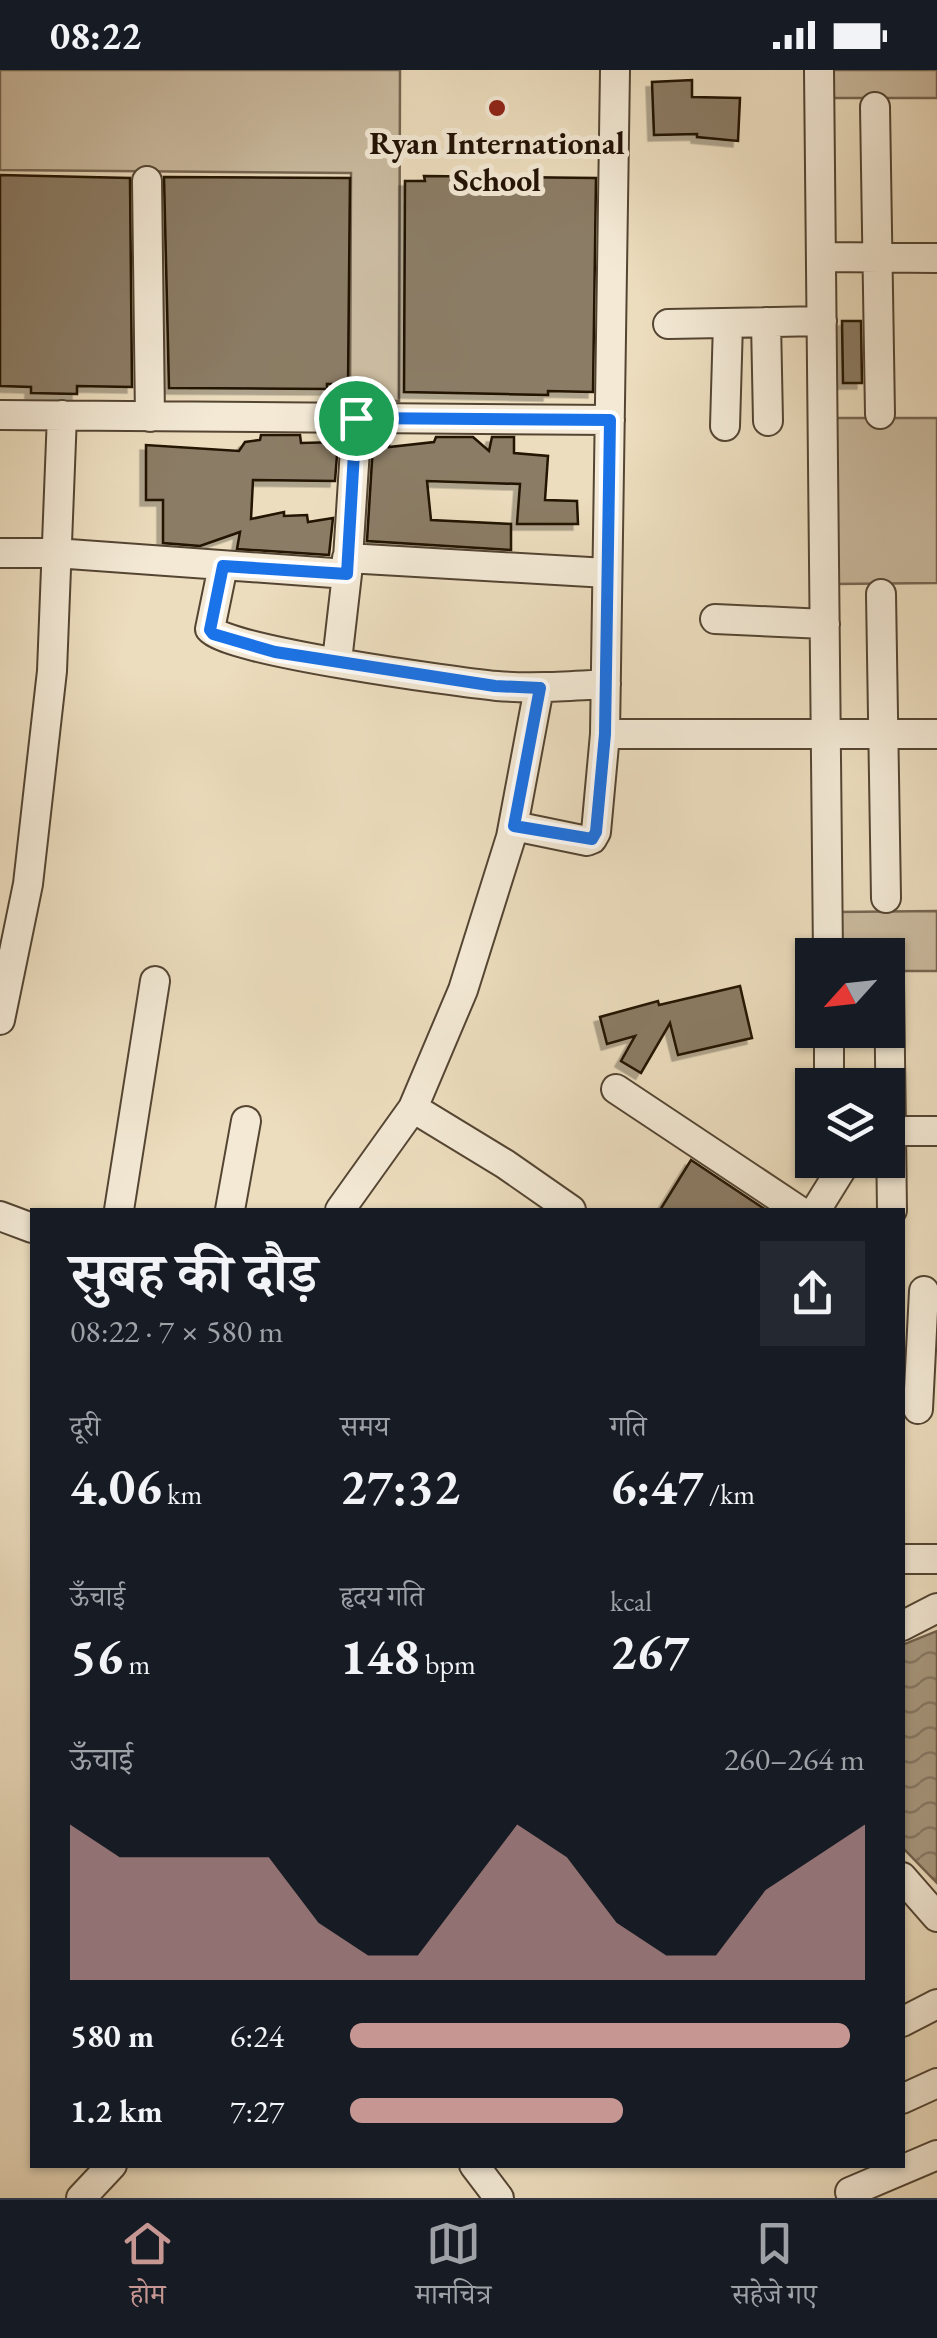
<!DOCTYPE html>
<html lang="hi">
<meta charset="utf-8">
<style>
:root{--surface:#171b24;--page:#242831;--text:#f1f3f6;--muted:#9ea1a6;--line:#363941;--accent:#c59692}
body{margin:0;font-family:"EB Garamond","Noto Serif Devanagari",serif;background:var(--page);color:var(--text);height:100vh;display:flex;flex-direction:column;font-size:38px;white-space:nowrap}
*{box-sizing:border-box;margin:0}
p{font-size:32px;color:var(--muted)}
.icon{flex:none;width:55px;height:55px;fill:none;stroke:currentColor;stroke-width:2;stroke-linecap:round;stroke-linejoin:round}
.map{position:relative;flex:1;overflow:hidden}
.panel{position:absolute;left:30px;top:1138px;width:875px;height:960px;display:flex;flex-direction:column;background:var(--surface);border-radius:0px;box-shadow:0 2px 8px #0004}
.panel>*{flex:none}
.needle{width:65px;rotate:243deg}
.buttons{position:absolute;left:795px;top:868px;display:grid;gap:20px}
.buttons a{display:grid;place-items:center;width:110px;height:110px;border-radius:0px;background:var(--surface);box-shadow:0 2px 8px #0004;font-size:50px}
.pin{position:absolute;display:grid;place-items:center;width:85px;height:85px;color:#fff;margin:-42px;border:5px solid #fff;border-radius:50%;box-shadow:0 2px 10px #0007}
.round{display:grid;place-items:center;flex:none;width:105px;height:105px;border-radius:0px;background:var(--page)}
.summary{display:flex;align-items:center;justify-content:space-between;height:170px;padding:0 40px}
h1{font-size:55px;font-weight:700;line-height:75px}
.metrics{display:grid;grid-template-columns:repeat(3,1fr);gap:15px;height:170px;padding:10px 40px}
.metrics div{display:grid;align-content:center}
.metrics b{font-size:50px;font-weight:700}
.metrics small{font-size:28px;font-weight:400}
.metrics p{font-size:28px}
.chart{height:280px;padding:20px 40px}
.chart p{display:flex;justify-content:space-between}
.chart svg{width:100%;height:180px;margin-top:10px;fill:var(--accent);opacity:.7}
ul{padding:0 40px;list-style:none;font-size:32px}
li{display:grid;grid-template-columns:160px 120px 1fr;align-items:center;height:75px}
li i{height:25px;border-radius:12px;background:var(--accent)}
.status{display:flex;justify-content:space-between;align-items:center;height:70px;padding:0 50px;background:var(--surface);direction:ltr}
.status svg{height:28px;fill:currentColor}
.menu{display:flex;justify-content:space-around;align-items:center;height:140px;border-top:2px solid var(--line);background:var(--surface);font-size:28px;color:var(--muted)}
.menu a{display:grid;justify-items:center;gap:5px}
.menu .on{color:var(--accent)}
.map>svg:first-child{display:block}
.green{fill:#caba9f;stroke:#766652;stroke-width:2.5}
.water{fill:url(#water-waves);stroke:#72624e;stroke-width:2.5}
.building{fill:#8b7c65;stroke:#221205;stroke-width:2.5;filter:url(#shadow)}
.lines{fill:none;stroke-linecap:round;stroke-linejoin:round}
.minor-casing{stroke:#544533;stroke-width:32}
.minor{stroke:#f3e9d5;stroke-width:28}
.route-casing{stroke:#fff;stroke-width:20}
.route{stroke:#1a73e8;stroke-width:12}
.poi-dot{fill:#8f2418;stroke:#f3e9d5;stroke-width:4}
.labels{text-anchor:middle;stroke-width:10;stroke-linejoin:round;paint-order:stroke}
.poi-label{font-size:32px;font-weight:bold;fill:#221205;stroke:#f3e9d5}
</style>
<div class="status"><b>08:22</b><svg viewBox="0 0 49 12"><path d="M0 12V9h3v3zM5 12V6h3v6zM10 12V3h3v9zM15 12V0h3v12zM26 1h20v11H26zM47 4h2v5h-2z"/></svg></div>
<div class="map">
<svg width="937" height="2128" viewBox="0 0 937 2128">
<defs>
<pattern id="water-waves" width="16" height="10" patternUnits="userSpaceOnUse" patternTransform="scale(2.5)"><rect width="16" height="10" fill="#a7987f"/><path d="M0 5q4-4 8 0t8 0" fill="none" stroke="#887b66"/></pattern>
<filter id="shadow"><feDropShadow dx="-5.5" dy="5.5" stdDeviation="0" flood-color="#0004"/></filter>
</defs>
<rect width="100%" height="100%" fill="#ecddbe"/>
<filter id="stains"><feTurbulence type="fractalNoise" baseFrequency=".002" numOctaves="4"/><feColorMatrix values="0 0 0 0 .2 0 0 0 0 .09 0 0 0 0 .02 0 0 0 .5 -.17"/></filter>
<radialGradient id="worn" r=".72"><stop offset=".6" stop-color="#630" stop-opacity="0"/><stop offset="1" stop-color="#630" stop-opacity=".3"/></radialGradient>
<!-- green -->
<path class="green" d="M0 0H400L399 331 350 330 351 103 0 100Z
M833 0H937V28H834Z
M833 348H937V513L834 514Z
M937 841V901H888V885H837V842Z"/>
<!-- water -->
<path class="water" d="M937 1561V1813L903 1778 902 1575Z"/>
<!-- building -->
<path class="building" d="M692 10V27L740 28 738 71 697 67V64L654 65 652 12Z
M0 105 130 108 132 317 77 316V324L31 323V317L0 316Z
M424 106 596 108 593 322 548 321V325L404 322 405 111H425Z
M164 107 350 108 348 314H327V319L169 318Z
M842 251H861L862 313H843Z
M261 365H300L301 373 338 372 335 411 253 410 251 449 284 442V446L307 445 308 452 333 448 329 485 237 479 240 462 200 476 163 473V430H146V375L239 381 245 372 260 370Z
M436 367H473L489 381 492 367H514V383L548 386 545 430 577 431 578 454H517L520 414 427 411 431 450 511 454V480L367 471 373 375 389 373V377L434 372Z
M740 916 752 968 678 985 670 953 641 1003 621 991 635 966 607 974 600 947 658 931 659 935Z
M691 1090 766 1140H660Z"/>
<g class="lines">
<!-- minor casing -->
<g class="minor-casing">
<path id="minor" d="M819 0 828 885
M875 37 880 344
M147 111 150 347
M822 187 937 188
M766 252 768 351
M668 254 822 251
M0 345 610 350
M725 356 728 253
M0 483H55L347 504
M347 488 607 503
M223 496 210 559C227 581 457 612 497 616 533 619 570 616 606 614
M881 524 886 828
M715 549 825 554
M337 591 347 504 357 348
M539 618 511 767 463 920 413 1038 505 1094 571 1140
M605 664H937
M514 756 587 771 592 769 596 762 605 664 615 0
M889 911 892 1140
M0 950 28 814 52 601 62 345
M829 960V1015
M616 1019 798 1140
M888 1061H937
M119 1140 155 911
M230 1140 246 1051
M340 1140 413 1038
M816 1140 847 1090
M0 1146 32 1158
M918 1339 924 1221
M902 1489H937
M902 1556 937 1538
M902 1807 937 1847
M902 1952 937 1934
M902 2029 937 2013
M474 2095 499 2128
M850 2122 937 2085
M81 2128 112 2095"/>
</g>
<!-- minor -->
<use href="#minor" class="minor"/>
</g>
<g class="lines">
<!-- route casing -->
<g class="route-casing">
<path id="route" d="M356 348 610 350 605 664 596 762 592 769 514 756 540 618 495 616 275 582 213 564 210 560 223 496 347 504Z"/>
</g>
<!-- route -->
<use href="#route" class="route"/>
</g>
<!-- markers -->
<circle class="poi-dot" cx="497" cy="38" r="10"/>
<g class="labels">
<!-- poi labels -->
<g class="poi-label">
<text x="497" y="84">Ryan International<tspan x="497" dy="37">School</tspan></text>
</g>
</g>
<rect width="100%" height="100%" filter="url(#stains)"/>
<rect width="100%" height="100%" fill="url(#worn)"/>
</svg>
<div class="buttons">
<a><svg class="needle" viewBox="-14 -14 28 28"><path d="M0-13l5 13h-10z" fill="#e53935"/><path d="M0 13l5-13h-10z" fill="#9ea1a6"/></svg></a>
<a><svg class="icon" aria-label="layers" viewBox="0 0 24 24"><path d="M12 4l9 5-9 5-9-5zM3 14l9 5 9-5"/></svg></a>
</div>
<div class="pin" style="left:356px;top:348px;background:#1e9e55"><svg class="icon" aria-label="arrive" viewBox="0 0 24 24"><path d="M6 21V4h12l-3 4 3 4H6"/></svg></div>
<section class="panel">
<div class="summary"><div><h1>सुबह की दौड़</h1><p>08:22 · 7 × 580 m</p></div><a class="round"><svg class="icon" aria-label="share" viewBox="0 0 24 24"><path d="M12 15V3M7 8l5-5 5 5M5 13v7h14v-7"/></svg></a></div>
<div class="metrics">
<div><p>दूरी</p><b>4.06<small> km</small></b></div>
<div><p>समय</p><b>27:32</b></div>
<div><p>गति</p><b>6:47<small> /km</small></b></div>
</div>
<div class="metrics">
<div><p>ऊँचाई</p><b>56<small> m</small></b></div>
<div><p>हृदय गति</p><b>148<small> bpm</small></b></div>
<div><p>kcal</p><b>267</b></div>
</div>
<div class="chart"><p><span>ऊँचाई</span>260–264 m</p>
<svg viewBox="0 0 160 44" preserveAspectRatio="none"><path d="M0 44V6L10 14L20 14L30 14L40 14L50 30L60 38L70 38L80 22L90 6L100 14L110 30L120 38L130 38L140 22L150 14L160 6V44z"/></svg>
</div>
<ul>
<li><b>580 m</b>6:24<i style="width:97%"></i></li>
<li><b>1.2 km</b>7:27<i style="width:53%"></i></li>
</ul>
</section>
</div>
<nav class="menu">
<a class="on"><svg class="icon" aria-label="home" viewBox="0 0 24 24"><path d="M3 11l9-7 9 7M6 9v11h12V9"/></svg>होम</a>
<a><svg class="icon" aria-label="map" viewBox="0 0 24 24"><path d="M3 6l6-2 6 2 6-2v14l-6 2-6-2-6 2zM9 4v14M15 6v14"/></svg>मानचित्र</a>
<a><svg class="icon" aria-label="saved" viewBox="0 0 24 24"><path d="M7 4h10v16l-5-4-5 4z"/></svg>सहेजे गए</a>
</nav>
